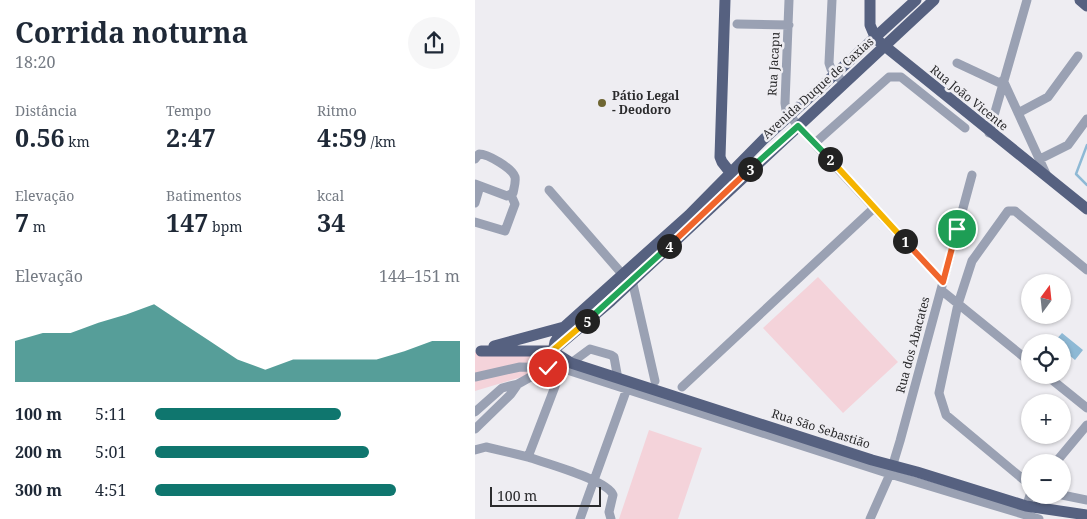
<!DOCTYPE html>
<html lang="pt">
<meta charset="utf-8">
<style>
:root{--surface:#fff;--page:#f6f6f7;--text:#1f2937;--muted:#747a83;--accent:#0f766e}
body{margin:0;font-family:"Noto Serif",serif;background:var(--page);color:var(--text);height:100vh;display:flex;flex-direction:column;font-size:19px;white-space:nowrap}
*{box-sizing:border-box;margin:0}
p{font-size:16px;color:var(--muted)}
.icon{flex:none;width:28px;height:28px;fill:none;stroke:currentColor;stroke-width:2;stroke-linecap:round;stroke-linejoin:round}
.map{position:relative;flex:1;overflow:hidden}
.details{display:flex;flex-direction:column;background:var(--surface);width:475px}
.details>*{flex:none}
.needle{width:32px;rotate:15deg}
.tools{position:absolute;left:546px;top:274px;display:grid;gap:10px}
.tools a{display:grid;place-items:center;width:50px;height:50px;border-radius:50%;background:var(--surface);box-shadow:0 1px 4px #0004;font-size:25px}
.scale{position:absolute;left:15px;bottom:12px;width:111px;box-sizing:border-box;padding-left:5px;border:2px solid #2b2b2d;border-top:0;font-size:14px;line-height:18px;white-space:nowrap;color:#2b2b2d;-webkit-text-stroke:4px #eeedf2;paint-order:stroke}
.pin{position:absolute;display:grid;place-items:center;width:42px;height:42px;color:#fff;margin:-21px;border:2px solid #fff;border-radius:50%;box-shadow:0 1px 5px #0007}
.km{position:absolute;width:25px;height:25px;margin:-12px;border-radius:50%;background:#222;color:#fff;font-size:14px;line-height:25px;text-align:center}
.round{display:grid;place-items:center;flex:none;width:52px;height:52px;border-radius:26px;background:var(--page)}
.headline{display:flex;align-items:center;justify-content:space-between;height:85px;padding:0 15px}
h1{font-size:28px;font-weight:700;line-height:38px}
.stats{display:grid;grid-template-columns:repeat(3,1fr);gap:8px;height:85px;padding:5px 15px}
.stats div{display:grid;align-content:center}
.stats b{font-size:25px;font-weight:700}
.stats small{font-size:14px;font-weight:400}
.stats p{font-size:14px}
.chart{height:140px;padding:10px 15px}
.chart p{display:flex;justify-content:space-between}
.chart svg{width:100%;height:90px;margin-top:5px;fill:var(--accent);opacity:.7}
ul{padding:0 15px;list-style:none;font-size:16px}
li{display:grid;grid-template-columns:80px 60px 1fr;align-items:center;height:38px}
li i{height:12px;border-radius:6px;background:var(--accent)}
main{display:flex;flex:1;min-height:0}
.map>svg:first-child{display:block}
.green{fill:#f4d3da}
.water{fill:#8eb9d5}
.lines{fill:none;stroke-linecap:round;stroke-linejoin:round}
.stream{stroke:#8eb9d5;stroke-width:2.5}
.minor{stroke:#9aa1b3;stroke-width:9}
.major{stroke:#566180;stroke-width:11}
.split-1-casing{stroke:#fff;stroke-width:10}
.split-2-casing{stroke:#fff;stroke-width:10}
.split-3-casing{stroke:#fff;stroke-width:10}
.split-4-casing{stroke:#fff;stroke-width:10}
.split-5-casing{stroke:#fff;stroke-width:10}
.split-6-casing{stroke:#fff;stroke-width:10}
.split-1{stroke:#f0652b;stroke-width:6}
.split-2{stroke:#f5b400;stroke-width:6}
.split-3{stroke:#22a559;stroke-width:6}
.split-4{stroke:#f0652b;stroke-width:6}
.split-5{stroke:#22a559;stroke-width:6}
.split-6{stroke:#f5b400;stroke-width:6}
.poi-dot{fill:#6f6633;stroke:#eeedf2;stroke-width:2}
.labels{text-anchor:middle;stroke-width:5;stroke-linejoin:round;paint-order:stroke}
.street-label{font-size:12px;fill:#2b2b2d;stroke:#eeedf2}
.poi-label{font-size:12px;font-weight:bold;fill:#2b2b2d;stroke:#eeedf2;text-anchor:start}
</style>
<main>
<section class="details">
<div class="headline"><div><h1>Corrida noturna</h1><p>18:20</p></div><a class="round"><svg class="icon" aria-label="share" viewBox="0 0 24 24"><path d="M12 15V3M7 8l5-5 5 5M5 13v7h14v-7"/></svg></a></div>
<div class="stats">
<div><p>Distância</p><b>0.56<small> km</small></b></div>
<div><p>Tempo</p><b>2:47</b></div>
<div><p>Ritmo</p><b>4:59<small> /km</small></b></div>
</div>
<div class="stats">
<div><p>Elevação</p><b>7<small> m</small></b></div>
<div><p>Batimentos</p><b>147<small> bpm</small></b></div>
<div><p>kcal</p><b>34</b></div>
</div>
<div class="chart"><p><span>Elevação</span>144–151 m</p>
<svg viewBox="0 0 160 44" preserveAspectRatio="none"><path d="M0 44V24L10 20L20 20L30 15L40 11L50 6L60 15L70 24L80 33L90 38L100 33L110 33L120 33L130 33L140 29L150 24L160 24V44z"/></svg>
</div>
<ul>
<li><b>100 m</b>5:11<i style="width:61%"></i></li>
<li><b>200 m</b>5:01<i style="width:70%"></i></li>
<li><b>300 m</b>4:51<i style="width:79%"></i></li>
</ul>
</section>
<div class="map">
<svg width="612" height="519" viewBox="0 0 612 519">
<rect width="100%" height="100%" fill="#eeedf2"/>
<!-- green -->
<path class="green" d="M343 277 423 362 368 413 288 328Z
M50 350 72 361 70 370 0 391V352Z
M174 430 227 448 203 519H144Z"/>
<!-- water -->
<path class="water" d="M587 333 608 350 600 360 588 350V342H579Z"/>
<g class="lines">
<!-- stream -->
<path class="stream" d="M612 145 601 174 612 185"/>
<!-- minor -->
<path class="minor" d="M314 0 310 103 311 110 323 126 468 282
M357 0 354 63 356 69 369 83
M262 24 314 25
M482 63 527 84
M528 80 572 176
M543 113 573 97 603 56
M514 133 552 0
M340 143 414 77H426L490 128
M0 159 4 154C13 154 37 168 40 177 41 182 39 188 38 193L32 196 0 184
M565 159 593 145 612 119
M74 190 148 275
M0 203 5 186
M0 222 30 231 40 204 36 195
M157 280 180 381
M466 290 555 362
M89 363 53 457C70 463 133 480 138 495L134 512 136 519
M96 363 115 349 136 355 139 357 143 379
M571 375 612 408
M0 377 45 367 86 368 415 474 564 519
M207 387 399 208
M0 412 27 388 43 384 75 366
M0 429 36 394 43 384
M0 450 11 447 53 457
M581 462 612 425
M555 485 471 415 464 393 483 304 497 261 533 211H540L546 216 612 270
M587 495 612 500
M550 511 555 495
M105 519 154 383
M395 519 415 474 425 441 497 175"/>
<!-- major -->
<path class="major" d="M250 0 245 157 247 162 258 176
M395 0V25L401 39 612 209
M605 0 612 6
M19 346 89 327 214 215 289 139 441 0
M6 351H77L136 301 459 0
M77 351 96 363 397 460 442 472 551 506 612 515
M75 366 80 342 89 327"/>
</g>
<g class="lines">
<!-- split-1 casing -->
<g class="split-1-casing">
<path id="split-1" d="M430 241 468 282 482 229"/>
</g>
<!-- split-2 casing -->
<g class="split-2-casing">
<path id="split-2" d="M355 159 430 241"/>
</g>
<!-- split-3 casing -->
<g class="split-3-casing">
<path id="split-3" d="M275 169 323 126 355 159"/>
</g>
<!-- split-4 casing -->
<g class="split-4-casing">
<path id="split-4" d="M194 246 275 169"/>
</g>
<!-- split-5 casing -->
<g class="split-5-casing">
<path id="split-5" d="M112 321 194 246"/>
</g>
<!-- split-6 casing -->
<g class="split-6-casing">
<path id="split-6" d="M73 368 77 351 112 321"/>
</g>
<!-- split-1 -->
<use href="#split-1" class="split-1"/>
<!-- split-2 -->
<use href="#split-2" class="split-2"/>
<!-- split-3 -->
<use href="#split-3" class="split-3"/>
<!-- split-4 -->
<use href="#split-4" class="split-4"/>
<!-- split-5 -->
<use href="#split-5" class="split-5"/>
<!-- split-6 -->
<use href="#split-6" class="split-6"/>
</g>
<!-- markers -->
<circle class="poi-dot" cx="127" cy="103" r="5"/>
<g class="labels">
<!-- street labels -->
<g class="street-label">
<text transform="translate(299 64) rotate(-87)" y="4">Rua Jacapu</text>
<text transform="translate(343 88) rotate(-42)" y="4">Avenida Duque de Caxias</text>
<text transform="translate(494 98) rotate(39)" y="4">Rua João Vicente</text>
<text transform="translate(438 345) rotate(-75)" y="4">Rua dos Abacates</text>
<text transform="translate(346 429) rotate(18)" y="4">Rua São Sebastião</text>
</g>
<!-- poi labels -->
<g class="poi-label">
<text x="137" y="100">Pátio Legal<tspan x="137" dy="14">- Deodoro</tspan></text>
</g>
</g>
</svg>
<div class="tools">
<a><svg class="needle" viewBox="-14 -14 28 28"><path d="M0-13l5 13h-10z" fill="#e53935"/><path d="M0 13l5-13h-10z" fill="#747a83"/></svg></a>
<a><svg class="icon" aria-label="locate" viewBox="0 0 24 24"><circle cx="12" cy="12" r="6"/><path d="M12 2v4M12 18v4M2 12h4M18 12h4"/></svg></a>
<a>+</a>
<a>−</a>
</div>
<div class="scale">100 m</div>
<div class="pin" style="left:482px;top:229px;background:#1e9e55"><svg class="icon" aria-label="arrive" viewBox="0 0 24 24"><path d="M6 21V4h12l-3 4 3 4H6"/></svg></div>
<div class="pin" style="left:73px;top:368px;background:#d93025"><svg class="icon" aria-label="check" viewBox="0 0 24 24"><path d="M5 12l5 5 9-10"/></svg></div>
<b class="km" style="left:430px;top:241px">1</b>
<b class="km" style="left:355px;top:159px">2</b>
<b class="km" style="left:275px;top:169px">3</b>
<b class="km" style="left:194px;top:246px">4</b>
<b class="km" style="left:112px;top:321px">5</b>
</div>
</main>
